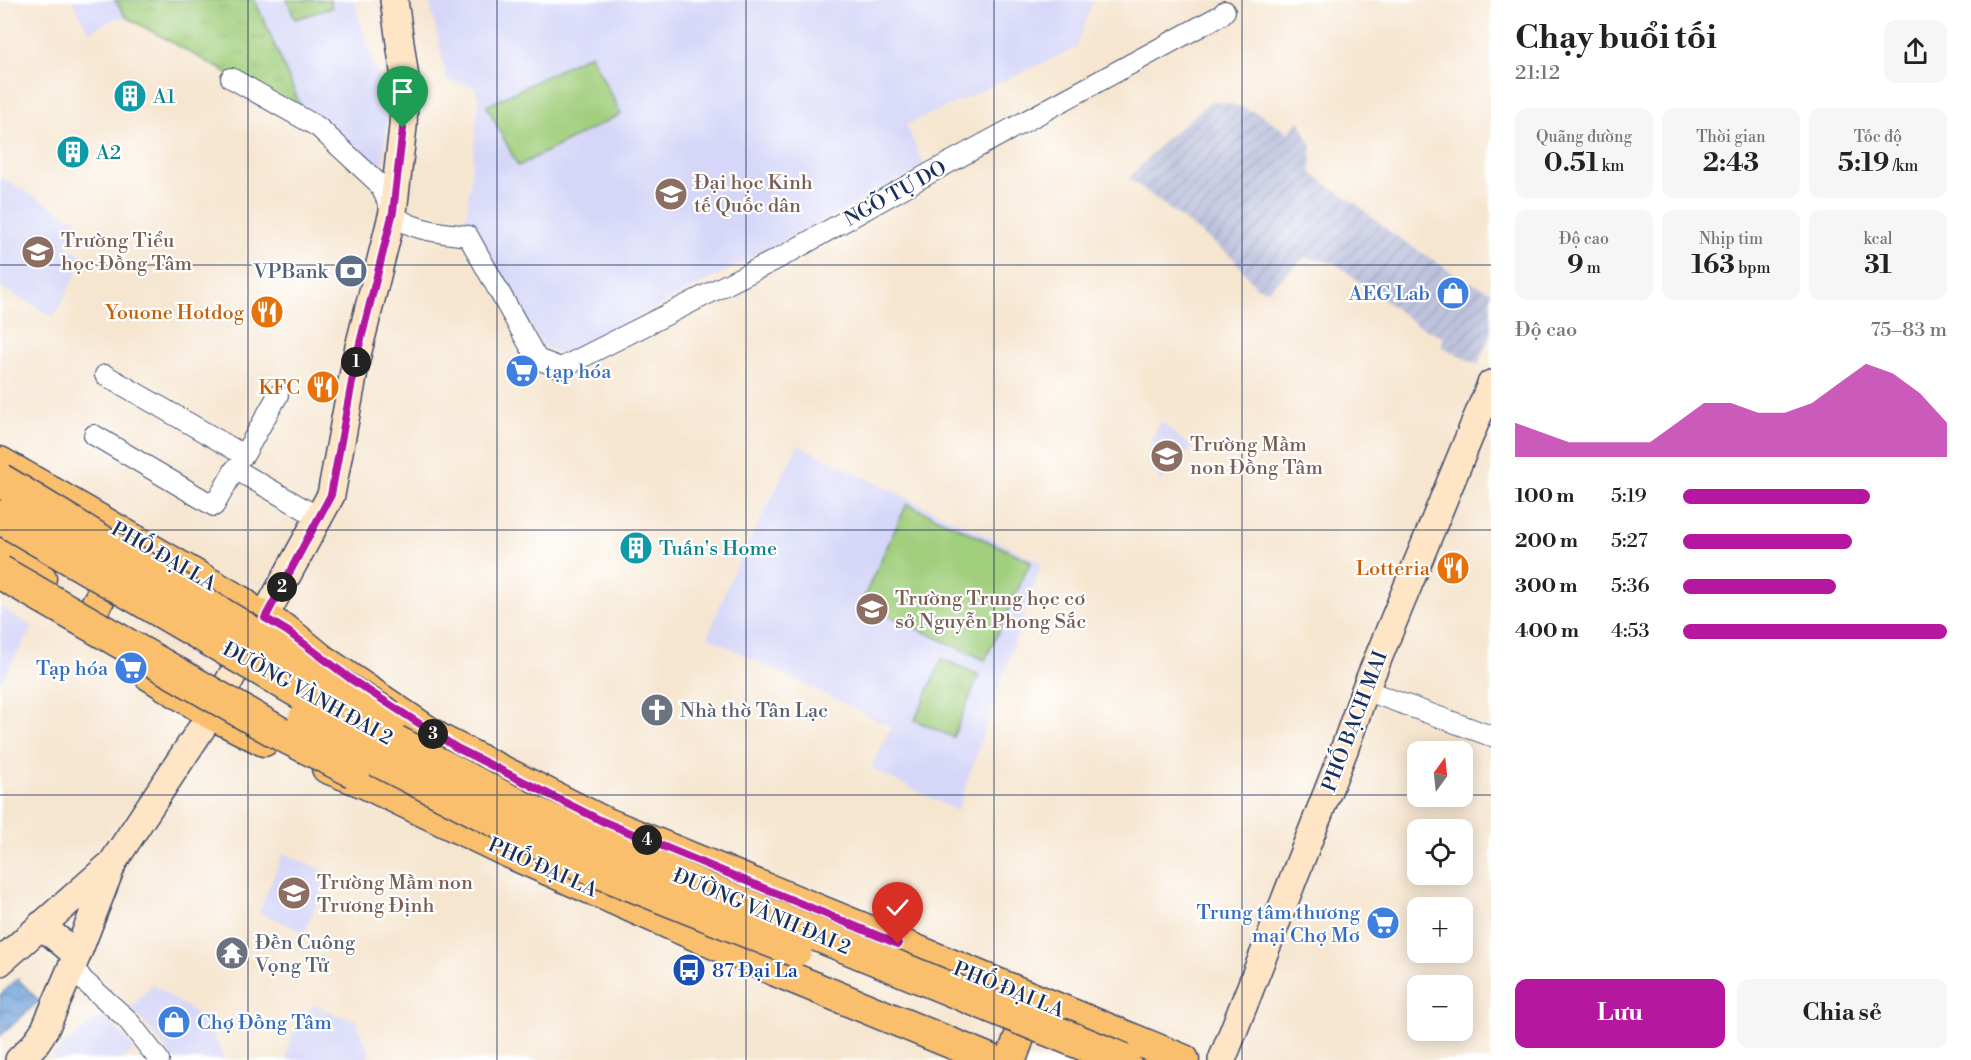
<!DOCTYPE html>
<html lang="vi">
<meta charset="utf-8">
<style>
:root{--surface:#fff;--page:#f6f6f6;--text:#222;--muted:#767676;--accent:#b5179e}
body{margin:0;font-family:"Libre Bodoni",serif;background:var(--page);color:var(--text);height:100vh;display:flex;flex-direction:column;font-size:22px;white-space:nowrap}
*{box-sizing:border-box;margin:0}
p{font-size:20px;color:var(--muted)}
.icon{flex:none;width:33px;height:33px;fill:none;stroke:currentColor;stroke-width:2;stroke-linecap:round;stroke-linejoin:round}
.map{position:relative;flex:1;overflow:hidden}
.details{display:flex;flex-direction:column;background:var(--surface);width:480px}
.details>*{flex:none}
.needle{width:39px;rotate:15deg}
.fabs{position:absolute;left:1407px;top:741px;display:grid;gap:12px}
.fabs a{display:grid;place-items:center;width:66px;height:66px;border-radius:12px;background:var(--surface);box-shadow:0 3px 15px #0003;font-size:30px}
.pin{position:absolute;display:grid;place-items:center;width:51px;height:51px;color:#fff;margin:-62px -26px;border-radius:50% 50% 50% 0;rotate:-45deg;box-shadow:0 0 6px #0007}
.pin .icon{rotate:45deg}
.km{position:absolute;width:30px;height:30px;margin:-15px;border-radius:50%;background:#222;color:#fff;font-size:16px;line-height:30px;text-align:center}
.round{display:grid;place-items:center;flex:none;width:63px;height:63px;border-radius:12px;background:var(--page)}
.head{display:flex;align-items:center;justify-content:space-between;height:102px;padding:0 24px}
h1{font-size:33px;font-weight:800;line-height:45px}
.stats{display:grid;grid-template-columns:repeat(3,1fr);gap:9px;height:102px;padding:6px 24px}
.stats div{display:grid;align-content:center;border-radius:12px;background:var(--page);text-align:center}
.stats b{font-size:26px;font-weight:800}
.stats small{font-size:16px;font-weight:400}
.stats p{font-size:16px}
.chart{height:168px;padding:12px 24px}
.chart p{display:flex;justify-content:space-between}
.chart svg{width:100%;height:108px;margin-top:6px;fill:var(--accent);opacity:.7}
.button{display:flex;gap:12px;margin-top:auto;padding:12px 24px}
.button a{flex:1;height:69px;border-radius:12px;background:var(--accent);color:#fff;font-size:24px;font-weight:800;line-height:69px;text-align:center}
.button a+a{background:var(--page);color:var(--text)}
ul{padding:0 24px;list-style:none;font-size:20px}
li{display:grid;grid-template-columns:96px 72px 1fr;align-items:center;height:45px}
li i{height:15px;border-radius:8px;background:var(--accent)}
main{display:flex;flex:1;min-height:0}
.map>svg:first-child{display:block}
.built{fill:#d6d7f8}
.industrial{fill:url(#industrial-furrows)}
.grass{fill:#a1cf7d;stroke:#5e7f6e;stroke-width:1.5}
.park{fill:url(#park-tufts);stroke:#5e7f6e;stroke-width:1.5}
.water{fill:url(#water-waves);stroke:#44689c;stroke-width:1.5}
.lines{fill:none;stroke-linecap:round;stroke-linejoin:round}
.street-casing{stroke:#3c4a6f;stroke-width:22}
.secondary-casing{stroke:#3c4a6f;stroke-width:30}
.primary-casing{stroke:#3c4a6f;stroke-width:33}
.street{stroke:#fff;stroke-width:20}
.secondary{stroke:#fde5c5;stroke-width:27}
.primary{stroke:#f9bf6d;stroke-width:30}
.highway-bridge-casing{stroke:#3c4a6f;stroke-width:36;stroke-linecap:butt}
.highway-bridge{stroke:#f9bf6d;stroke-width:33}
.route-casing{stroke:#fff;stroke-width:12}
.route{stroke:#b5179e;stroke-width:8}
.grid{fill:none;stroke:#1b2f5e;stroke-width:1.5;stroke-opacity:0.55}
.labels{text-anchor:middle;stroke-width:4.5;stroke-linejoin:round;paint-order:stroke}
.culture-label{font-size:20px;fill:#0d838f;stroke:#fff;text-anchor:start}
.education-label{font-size:20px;fill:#785e54;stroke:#fff;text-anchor:start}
.street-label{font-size:20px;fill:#1b2f5e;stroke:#fff}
.service-label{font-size:20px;fill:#4e5e75;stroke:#fff;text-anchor:end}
.shop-label{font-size:20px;fill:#366cbe;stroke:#fff;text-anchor:end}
.food-label{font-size:20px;fill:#c56008;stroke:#fff;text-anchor:end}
.worship-label{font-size:20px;fill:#5b616d;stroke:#fff;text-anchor:start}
.transit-label{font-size:20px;fill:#164399;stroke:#fff;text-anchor:start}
</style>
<main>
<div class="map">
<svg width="1491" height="1060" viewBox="0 0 1491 1060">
<defs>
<pattern id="industrial-furrows" width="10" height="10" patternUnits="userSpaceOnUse" patternTransform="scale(1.5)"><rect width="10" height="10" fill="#bec2dd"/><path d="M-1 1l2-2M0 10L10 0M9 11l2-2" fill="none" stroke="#a3a7c0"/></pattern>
<pattern id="park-tufts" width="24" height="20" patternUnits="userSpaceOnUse" patternTransform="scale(1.5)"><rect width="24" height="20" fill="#a1cf7d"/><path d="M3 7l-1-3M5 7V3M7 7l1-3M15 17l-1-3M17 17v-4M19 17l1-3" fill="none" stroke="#8ab26e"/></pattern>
<pattern id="water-waves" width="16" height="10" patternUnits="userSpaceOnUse" patternTransform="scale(1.5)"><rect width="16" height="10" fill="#6ea1da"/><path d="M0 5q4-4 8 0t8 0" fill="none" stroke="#5a84b4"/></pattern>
</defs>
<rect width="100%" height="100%" fill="#fff"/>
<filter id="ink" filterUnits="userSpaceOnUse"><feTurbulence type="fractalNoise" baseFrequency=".0167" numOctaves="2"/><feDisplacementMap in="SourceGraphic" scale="12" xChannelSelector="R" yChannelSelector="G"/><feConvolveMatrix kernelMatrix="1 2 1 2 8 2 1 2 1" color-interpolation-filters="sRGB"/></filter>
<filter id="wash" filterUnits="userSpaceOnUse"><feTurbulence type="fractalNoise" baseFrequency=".008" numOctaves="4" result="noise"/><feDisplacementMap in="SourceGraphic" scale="24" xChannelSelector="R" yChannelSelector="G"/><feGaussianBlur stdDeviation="1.35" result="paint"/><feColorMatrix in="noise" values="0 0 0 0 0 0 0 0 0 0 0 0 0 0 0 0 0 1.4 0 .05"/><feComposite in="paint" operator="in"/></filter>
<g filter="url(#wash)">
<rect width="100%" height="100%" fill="#f6e6d0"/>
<!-- built -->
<path class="built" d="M72 0H354L374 67 389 94 383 168 305 116 126 17 116 18 89 32Z
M429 0H1093L1076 48 906 125 925 167 565 355 544 348 466 221 479 100 474 87 447 80Z
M0 177 81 223 67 247 85 257 54 317 0 287Z
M1160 421 1192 448 1161 482 1149 461 1148 451Z
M798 445 1042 563 957 811 871 768 891 727 708 637 729 581Z
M0 607 33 627 1 681 0 680Z
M283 853 330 873 304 932 259 912Z
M152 984 200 1016 219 1045 224 1060H173L159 1039 131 1009Z
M314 1004 337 1015 357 1020 359 1029 370 1053 366 1060H286L291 1037 303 1017Z
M98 1018H106L135 1049 120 1060H56L52 1055Z"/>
<!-- industrial -->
<path class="industrial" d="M1212 101 1236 105 1260 114 1288 133 1299 120 1312 146 1311 173 1360 207 1390 232 1464 280 1491 291V332L1478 365 1441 346 1445 338 1417 325 1335 263 1304 257 1268 290 1256 287 1233 258 1129 178 1166 139Z"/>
<!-- grass -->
<path class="grass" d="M590 54 621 114 518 166 487 106Z
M907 504 1031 561 985 660 861 603Z
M942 659 979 675 953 737 915 720Z"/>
<!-- park -->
<path class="park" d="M115 0H255L305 116 126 17Z
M287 0H330L332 8 295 19Z"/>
<!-- water -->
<path class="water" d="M18 979 39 1001 0 1036V995Z"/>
</g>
<g filter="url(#ink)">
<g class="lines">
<!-- street casing -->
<g class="street-casing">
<path id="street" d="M231 78 318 127 376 181C384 189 386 201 392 211 405 231 447 233 468 236L537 359 561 368 783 256 930 173 1221 15 1225 11
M105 375 244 455 278 395
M94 435 214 506 235 469 318 517
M1365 690 1491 736
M73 966 83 980 127 1019 159 1060"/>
</g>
<!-- secondary casing -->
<g class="secondary-casing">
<path id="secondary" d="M41 925 77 955
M0 962 109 866
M19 1060 35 1044 45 1029 77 955 113 862 211 714 331 495 357 355 393 212 403 127 405 78 394 0
M1222 1060 1344 750 1365 690 1491 384"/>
</g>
<!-- primary casing -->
<g class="primary-casing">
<path id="primary" d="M0 462 242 602 253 611 287 631 324 661 441 740 602 821 1184 1060
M0 553 41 578
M94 608 120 563
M149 675 211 714 264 741
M327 768 362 782 503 850 773 970 992 1060
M1011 1060 1033 999"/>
</g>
<!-- street -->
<use href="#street" class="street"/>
<!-- secondary -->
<use href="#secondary" class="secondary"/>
<!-- primary -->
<use href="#primary" class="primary"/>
<!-- highway-bridge casing -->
<g class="highway-bridge-casing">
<path id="highway-bridge" d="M0 480 390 717
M0 517 305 695 519 806 706 889 1123 1060
M0 572 281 734 354 771
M305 719 380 761 581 864 795 950"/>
</g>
<!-- highway-bridge -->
<use href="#highway-bridge" class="highway-bridge"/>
</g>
</g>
<g class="lines" filter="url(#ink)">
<!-- route casing -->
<g class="route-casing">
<path id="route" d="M403 128 393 212 357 355 331 495 265 618 287 631 352 680 457 748 602 821 898 944"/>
</g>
<!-- route -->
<use href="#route" class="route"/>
</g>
<!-- grid -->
<path class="grid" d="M248 0V1060M497 0V1060M746 0V1060M994 0V1060M1242 0V1060M0 265H1491M0 530H1491M0 795H1418M1462 795H1491"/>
<!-- icons -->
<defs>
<g id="building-disc" transform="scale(1.725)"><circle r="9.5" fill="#0f9aa8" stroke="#fff"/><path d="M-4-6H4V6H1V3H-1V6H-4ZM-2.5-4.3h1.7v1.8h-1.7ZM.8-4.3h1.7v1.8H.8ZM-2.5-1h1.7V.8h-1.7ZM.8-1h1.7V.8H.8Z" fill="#fff"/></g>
<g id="university-disc" transform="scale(1.725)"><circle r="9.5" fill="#8d6e63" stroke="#fff"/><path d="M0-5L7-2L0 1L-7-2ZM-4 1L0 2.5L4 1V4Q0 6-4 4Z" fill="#fff"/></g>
<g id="school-disc" transform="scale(1.725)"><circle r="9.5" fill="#8d6e63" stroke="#fff"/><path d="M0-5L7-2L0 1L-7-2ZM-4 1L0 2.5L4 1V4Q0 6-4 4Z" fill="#fff"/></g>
<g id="bank-disc" transform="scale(1.725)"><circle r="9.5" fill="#5c6f8a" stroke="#fff"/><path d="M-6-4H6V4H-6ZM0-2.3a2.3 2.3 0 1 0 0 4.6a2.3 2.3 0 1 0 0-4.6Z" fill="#fff"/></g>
<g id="shop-disc" transform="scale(1.725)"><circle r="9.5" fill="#3f7fe0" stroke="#fff"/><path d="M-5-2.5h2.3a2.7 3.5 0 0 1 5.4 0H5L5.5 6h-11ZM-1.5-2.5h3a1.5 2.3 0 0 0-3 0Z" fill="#fff"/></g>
<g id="restaurant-disc" transform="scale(1.725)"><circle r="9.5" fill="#e8710a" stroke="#fff"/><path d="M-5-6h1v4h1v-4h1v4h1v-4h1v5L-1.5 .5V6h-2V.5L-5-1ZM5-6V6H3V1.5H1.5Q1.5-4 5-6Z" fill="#fff"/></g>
<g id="supermarket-disc" transform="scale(1.725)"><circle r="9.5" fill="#3f7fe0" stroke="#fff"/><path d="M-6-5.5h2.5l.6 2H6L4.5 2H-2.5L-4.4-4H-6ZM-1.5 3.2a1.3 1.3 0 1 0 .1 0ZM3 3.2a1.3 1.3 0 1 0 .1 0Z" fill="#fff"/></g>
<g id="church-disc" transform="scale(1.725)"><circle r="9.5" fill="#6b7280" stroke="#fff"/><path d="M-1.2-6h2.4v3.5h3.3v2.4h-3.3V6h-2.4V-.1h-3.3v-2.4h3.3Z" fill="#fff"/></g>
<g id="temple-disc" transform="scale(1.725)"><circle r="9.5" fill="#6b7280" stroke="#fff"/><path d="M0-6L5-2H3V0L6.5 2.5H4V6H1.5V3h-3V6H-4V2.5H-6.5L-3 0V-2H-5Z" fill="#fff"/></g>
<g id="bus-disc" transform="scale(1.725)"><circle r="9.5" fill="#1a4fb4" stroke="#fff"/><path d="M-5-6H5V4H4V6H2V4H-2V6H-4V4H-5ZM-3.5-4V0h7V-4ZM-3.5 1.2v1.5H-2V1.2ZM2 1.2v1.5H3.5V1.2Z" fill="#fff"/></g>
</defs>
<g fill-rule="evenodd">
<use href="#building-disc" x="130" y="96"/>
<use href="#building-disc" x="73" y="152"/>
<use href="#university-disc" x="671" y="194"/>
<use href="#school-disc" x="38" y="252"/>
<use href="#bank-disc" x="351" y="271"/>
<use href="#shop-disc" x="1453" y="293"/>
<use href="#restaurant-disc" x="267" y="312"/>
<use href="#supermarket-disc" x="522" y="371"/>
<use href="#restaurant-disc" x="323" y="387"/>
<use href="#school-disc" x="1167" y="456"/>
<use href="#building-disc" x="636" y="548"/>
<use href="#restaurant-disc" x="1453" y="568"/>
<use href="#school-disc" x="872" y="609"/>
<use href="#supermarket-disc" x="131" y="668"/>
<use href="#church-disc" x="657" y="710"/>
<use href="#school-disc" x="294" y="893"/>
<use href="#supermarket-disc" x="1383" y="923"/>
<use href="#temple-disc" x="232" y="953"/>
<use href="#bus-disc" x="689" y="970"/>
<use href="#shop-disc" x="174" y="1022"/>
</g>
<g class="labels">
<!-- culture labels -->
<g class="culture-label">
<text x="153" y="103">A1</text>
<text x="96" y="159">A2</text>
<text x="659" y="555">Tuấn's Home</text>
</g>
<!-- education labels -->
<g class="education-label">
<text x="694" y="189">Đại học Kinh<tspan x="694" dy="23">tế Quốc dân</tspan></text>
<text x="61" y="247">Trường Tiểu<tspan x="61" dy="23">học Đồng Tâm</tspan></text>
<text x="1190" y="451">Trường Mầm<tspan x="1190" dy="23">non Đồng Tâm</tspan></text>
<text x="895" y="605">Trường Trung học cơ<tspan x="895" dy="23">sở Nguyễn Phong Sắc</tspan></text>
<text x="317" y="889">Trường Mầm non<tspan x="317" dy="23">Trương Định</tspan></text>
</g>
<!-- street labels -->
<g class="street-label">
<text transform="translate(895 193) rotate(-29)" y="7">NGÕ TỰ DO</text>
<text transform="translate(164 556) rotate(30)" y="7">PHỐ ĐẠI LA</text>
<text transform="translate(308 693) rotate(29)" y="7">ĐƯỜNG VÀNH ĐAI 2</text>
<text transform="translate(1354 721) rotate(-69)" y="7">PHỐ BẠCH MAI</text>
<text transform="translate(543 867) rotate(24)" y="7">PHỐ ĐẠI LA</text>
<text transform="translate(762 911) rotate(23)" y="7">ĐƯỜNG VÀNH ĐAI 2</text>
<text transform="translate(1009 989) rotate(22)" y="7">PHỐ ĐẠI LA</text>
</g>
<!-- service labels -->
<g class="service-label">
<text x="328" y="278">VPBank</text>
</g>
<!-- shop labels -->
<g class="shop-label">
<text x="1430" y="300">AEG Lab</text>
<text x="545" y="378" text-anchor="start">tạp hóa</text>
<text x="108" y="675">Tạp hóa</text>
<text x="1360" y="919">Trung tâm thương<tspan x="1360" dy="23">mại Chợ Mơ</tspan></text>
<text x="197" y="1029" text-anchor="start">Chợ Đồng Tâm</text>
</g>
<!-- food labels -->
<g class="food-label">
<text x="244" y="319">Youone Hotdog</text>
<text x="300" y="394">KFC</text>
<text x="1430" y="575">Lotteria</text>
</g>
<!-- worship labels -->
<g class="worship-label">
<text x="680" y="717">Nhà thờ Tân Lạc</text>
<text x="255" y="949">Đền Cuông<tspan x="255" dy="23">Vọng Tử</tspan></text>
</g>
<!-- transit labels -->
<g class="transit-label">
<text x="712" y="977">87 Đại La</text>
</g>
</g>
</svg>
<div class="fabs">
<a><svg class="needle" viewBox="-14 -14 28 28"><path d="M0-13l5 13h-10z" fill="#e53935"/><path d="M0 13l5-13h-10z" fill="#767676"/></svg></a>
<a><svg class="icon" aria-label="locate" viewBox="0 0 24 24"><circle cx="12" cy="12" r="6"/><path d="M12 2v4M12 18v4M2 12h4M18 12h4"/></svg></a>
<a>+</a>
<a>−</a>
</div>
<div class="pin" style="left:403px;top:128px;background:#1e9e55"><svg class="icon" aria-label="arrive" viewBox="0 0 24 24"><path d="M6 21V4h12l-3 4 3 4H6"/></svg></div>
<div class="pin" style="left:898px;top:944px;background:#d93025"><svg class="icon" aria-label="check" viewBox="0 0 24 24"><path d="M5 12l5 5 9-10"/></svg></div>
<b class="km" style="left:356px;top:362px">1</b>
<b class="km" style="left:282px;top:587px">2</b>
<b class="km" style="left:433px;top:734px">3</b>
<b class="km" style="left:647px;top:840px">4</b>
</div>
<section class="details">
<div class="head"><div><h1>Chạy buổi tối</h1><p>21:12</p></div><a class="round"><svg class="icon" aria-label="share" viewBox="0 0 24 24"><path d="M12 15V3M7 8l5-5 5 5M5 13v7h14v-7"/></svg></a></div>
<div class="stats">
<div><p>Quãng đường</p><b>0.51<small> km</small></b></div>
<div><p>Thời gian</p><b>2:43</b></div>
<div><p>Tốc độ</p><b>5:19<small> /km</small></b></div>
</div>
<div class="stats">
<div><p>Độ cao</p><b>9<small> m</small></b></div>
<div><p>Nhịp tim</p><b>163<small> bpm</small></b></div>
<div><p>kcal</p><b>31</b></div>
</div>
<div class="chart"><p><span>Độ cao</span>75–83 m</p>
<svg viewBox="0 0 160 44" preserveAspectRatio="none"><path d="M0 44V30L10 34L20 38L30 38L40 38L50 38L60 30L70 22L80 22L90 26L100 26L110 22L120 14L130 6L140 10L150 18L160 30V44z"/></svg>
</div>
<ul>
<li><b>100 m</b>5:19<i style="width:71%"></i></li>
<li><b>200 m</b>5:27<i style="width:64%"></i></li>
<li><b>300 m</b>5:36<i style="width:58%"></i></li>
<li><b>400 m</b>4:53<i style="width:100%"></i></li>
</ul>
<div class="button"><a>Lưu</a><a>Chia sẻ</a></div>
</section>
</main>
